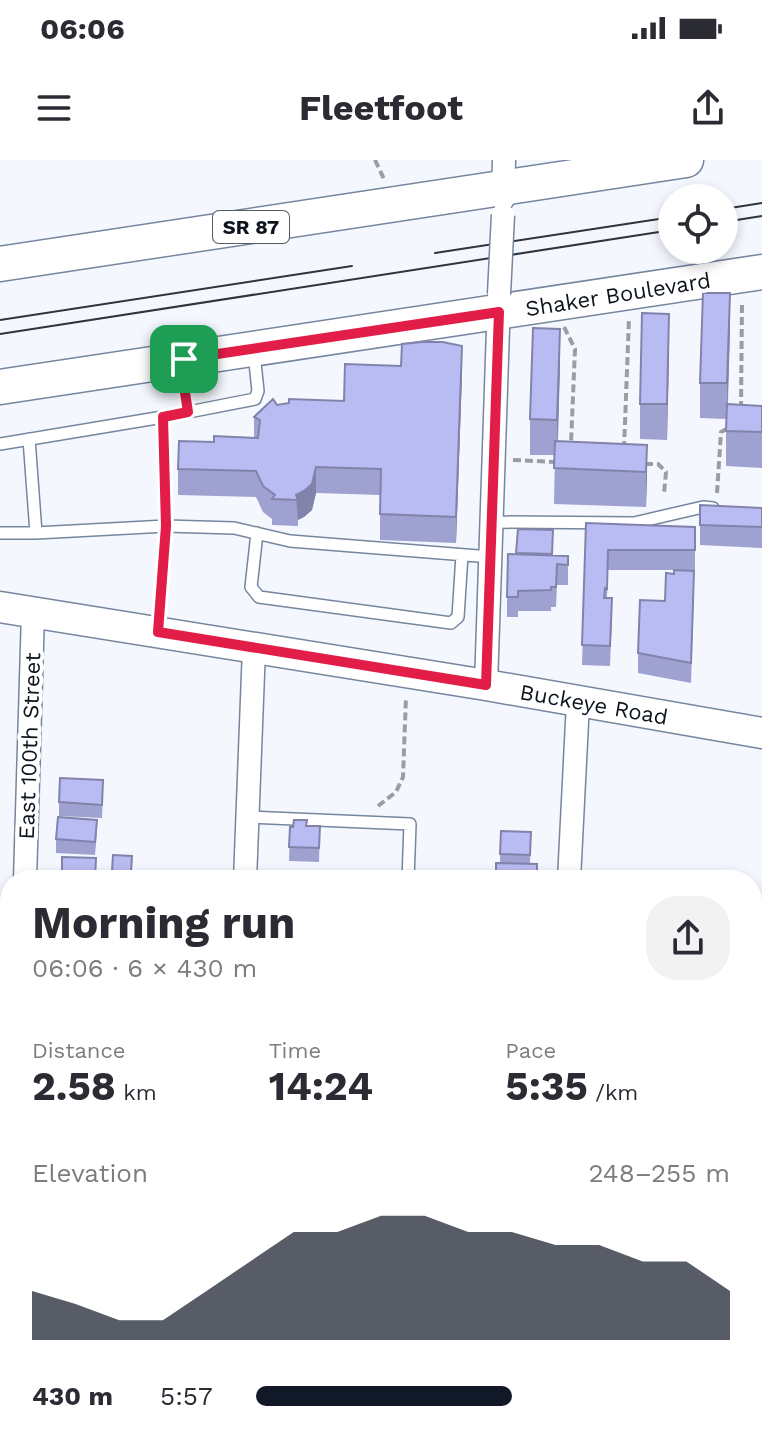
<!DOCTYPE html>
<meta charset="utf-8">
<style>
:root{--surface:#fff;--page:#f2f2f3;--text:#2b2b33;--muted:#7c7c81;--accent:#111827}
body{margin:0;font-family:"Work Sans",sans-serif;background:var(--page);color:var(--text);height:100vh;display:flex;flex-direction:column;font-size:30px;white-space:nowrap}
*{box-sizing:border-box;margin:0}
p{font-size:26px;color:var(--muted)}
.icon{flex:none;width:44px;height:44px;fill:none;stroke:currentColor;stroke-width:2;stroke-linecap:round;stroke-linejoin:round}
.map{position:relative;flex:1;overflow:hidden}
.details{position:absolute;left:0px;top:710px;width:762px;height:572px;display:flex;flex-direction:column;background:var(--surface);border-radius:32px 32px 0 0;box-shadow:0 4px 12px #0003}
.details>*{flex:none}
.controls{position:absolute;left:658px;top:24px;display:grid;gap:16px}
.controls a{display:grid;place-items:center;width:80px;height:80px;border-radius:50%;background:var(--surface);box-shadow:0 4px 12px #0003;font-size:40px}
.pin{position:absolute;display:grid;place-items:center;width:68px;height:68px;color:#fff;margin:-34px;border-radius:16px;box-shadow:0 4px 12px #0006}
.round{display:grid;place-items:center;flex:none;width:84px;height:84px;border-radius:32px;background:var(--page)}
.overview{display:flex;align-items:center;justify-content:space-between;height:136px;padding:0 32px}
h1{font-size:44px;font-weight:700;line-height:60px}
.figures{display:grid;grid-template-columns:repeat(3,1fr);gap:12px;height:136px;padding:8px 32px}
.figures div{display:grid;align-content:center}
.figures b{font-size:40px;font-weight:700}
.figures small{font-size:22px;font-weight:400}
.figures p{font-size:22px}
.chart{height:224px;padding:16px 32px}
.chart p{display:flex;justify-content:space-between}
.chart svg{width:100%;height:144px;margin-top:8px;fill:var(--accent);opacity:.7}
ul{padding:0 32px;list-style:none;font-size:26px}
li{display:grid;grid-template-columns:128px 96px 1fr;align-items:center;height:60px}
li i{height:20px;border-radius:10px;background:var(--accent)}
.status{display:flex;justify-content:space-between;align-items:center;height:56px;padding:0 40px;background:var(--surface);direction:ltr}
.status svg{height:22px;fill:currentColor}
header{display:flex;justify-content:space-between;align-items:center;height:104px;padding:0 32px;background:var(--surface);font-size:36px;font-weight:700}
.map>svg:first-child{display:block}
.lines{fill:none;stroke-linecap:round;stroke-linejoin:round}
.lane-casing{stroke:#75869e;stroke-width:14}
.street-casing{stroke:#75869e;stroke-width:25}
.secondary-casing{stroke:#75869e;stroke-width:33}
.primary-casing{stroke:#75869e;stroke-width:37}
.path{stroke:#999ea5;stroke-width:4;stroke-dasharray:8 4;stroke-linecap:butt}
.lane{stroke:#fff;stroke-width:11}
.street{stroke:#fff;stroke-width:22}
.secondary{stroke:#fff;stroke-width:30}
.primary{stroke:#fff;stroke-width:34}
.tram{stroke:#2e353d;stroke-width:2}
.street-bridge-casing{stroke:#75869e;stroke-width:25;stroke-linecap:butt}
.street-bridge{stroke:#fff;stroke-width:22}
.wall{fill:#9fa1d1}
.shaded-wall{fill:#8283aa}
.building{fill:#b9bbf3;stroke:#8283aa;stroke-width:2}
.route-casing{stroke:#fff;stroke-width:16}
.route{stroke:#e11d48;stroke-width:10}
.labels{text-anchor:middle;stroke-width:8;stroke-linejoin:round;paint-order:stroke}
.shield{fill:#fff;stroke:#565a61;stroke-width:2}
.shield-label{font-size:20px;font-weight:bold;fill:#0d141d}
.street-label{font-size:22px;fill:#0d141d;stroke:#fff}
</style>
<div class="status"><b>06:06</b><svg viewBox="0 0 49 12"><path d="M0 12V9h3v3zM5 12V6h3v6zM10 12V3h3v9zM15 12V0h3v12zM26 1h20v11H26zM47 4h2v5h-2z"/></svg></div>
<header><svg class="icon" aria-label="menu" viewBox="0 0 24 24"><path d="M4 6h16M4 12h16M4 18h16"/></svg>Fleetfoot<svg class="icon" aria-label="share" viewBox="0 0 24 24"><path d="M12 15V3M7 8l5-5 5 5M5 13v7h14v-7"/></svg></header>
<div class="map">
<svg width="762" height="1282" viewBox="0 0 762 1282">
<rect width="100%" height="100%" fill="#f4f8fe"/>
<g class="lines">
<!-- lane casing -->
<g class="lane-casing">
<path id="lane" d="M184 203V226L188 252
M29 279 36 373 166 366 234 368 290 381 491 397
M0 284 163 257 255 239 258 231 254 193
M492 362 634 363 703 347 713 348
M0 373H36
M257 373 251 427 259 437 451 463 458 457 462 395
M158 472 166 366 163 257
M247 657 410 664 408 720"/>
</g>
<!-- street casing -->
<g class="street-casing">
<path id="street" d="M503 39 504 0
M486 525 499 139
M25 720 33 452
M245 720 254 488
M569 720 578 542
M0 995H10
M0 1253 10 1254
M227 1282V1272
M547 1282 548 1272"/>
</g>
<!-- secondary casing -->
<g class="secondary-casing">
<path id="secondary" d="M0 447 486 525 762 573"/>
</g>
<!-- primary casing -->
<g class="primary-casing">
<path id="primary" d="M0 104 686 0
M0 227 762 112"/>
</g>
<!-- path -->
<path class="path" d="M375 0 384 19
M564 167 575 189 571 284
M741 249 742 142
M624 289 629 158
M513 300 556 302
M645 304H658L666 312 664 334
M717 333 721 272 730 267
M378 646 396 632 403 617 406 537"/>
<!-- lane -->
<use href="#lane" class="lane"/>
<!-- street -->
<use href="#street" class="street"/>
<!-- secondary -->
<use href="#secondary" class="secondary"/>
<!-- primary -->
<use href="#primary" class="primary"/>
<!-- tram -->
<path class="tram" d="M724 49 762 43
M724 62 762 56
M435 93 672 57
M0 160 352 106
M0 174 672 70"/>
<!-- street-bridge casing -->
<g class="street-bridge-casing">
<path id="street-bridge" d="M499 134 503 55"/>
</g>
<!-- street-bridge -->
<use href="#street-bridge" class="street-bridge"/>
</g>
<!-- wall -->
<path class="wall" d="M730 169 728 244 762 246V308L726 306V259L700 258V223Z
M669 189 667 280 640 279V244Z
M560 205 558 282 647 285 646 347 554 344 555 295H530V259Z
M462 212 456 383 380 380V335L316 333 312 350 304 357 298 360V366L272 365V359L263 352 256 337 178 335V309L214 282 254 278V257L277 245 344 241Z
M700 345 762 348V388L700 385Z
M586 363 695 367V411H691L694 431 691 523 638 513V493L665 441 674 410H608L607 438 612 458 610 506 582 505Z
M553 395 568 396V425H557L556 447H551V451H518V457H507V437Z
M103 634 102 658 59 656V642Z
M306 666H320L319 702 289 701 290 667Z
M501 671 531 672 530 704 500 703Z
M97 673 95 695 56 693V679Z
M113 695 132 696 131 719 112 718Z
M62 697 96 698V720H62Z
M752 1011H762V1052H752Z
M0 1099 10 1100V1132H0Z
M10 1144V1218H0V1154Z
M645 1272H672V1280L645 1279Z"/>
<!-- shaded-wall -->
<path class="shaded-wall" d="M730 133V169L727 259V223Z
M669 154V189L667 280V244Z
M560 169V205L557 295V260Z
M462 186V212L456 383V357Z
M647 285V320L646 347V312Z
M316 307V333L312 350 304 357 298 360 296 335Z
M762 1172V1179L757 1181V1174Z"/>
<!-- building -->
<path class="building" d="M703 133H730L727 223H700Z
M642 153 669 154 667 244H640Z
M533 168 560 169 557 260 530 259Z
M422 182H443L462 186 456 357 380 354 381 309 316 307 312 324 304 331 296 335 298 340 272 339 275 335 263 326 256 311 178 309 179 281 214 282V276L258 278 260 260 254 257 273 239 277 245 289 243V239L344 241 345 204 401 206 402 184Z
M727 244 762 246V272L726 271Z
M555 281 647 285 646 312 554 308Z
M700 345 762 348V367L700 365Z
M586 363 695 367V390H608L607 429 605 428 604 438H612L610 486 582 485Z
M518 369 553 370 552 394 516 393Z
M508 394 568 396V405L557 404 556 427H551V430L518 431V437H507Z
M674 410 694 411 691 503 638 493 640 440 665 441 666 413 674 414Z
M60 618 103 620 102 645 59 642Z
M58 657 97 660 95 682 56 679Z
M294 660H307L306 666H320L319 688 289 687 290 667H293Z
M501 671 531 672 530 695 500 694Z
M113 695 132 696 131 712 112 711Z
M62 697 96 698 95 719 62 718Z
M496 703 537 704V720H496Z
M752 1011H762V1038H752Z
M0 1099 10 1100V1125H0Z
M1 1144H10V1205L0 1204Z
M762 1161V1172L757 1174 754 1163Z
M421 1272 457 1274V1282H420Z
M588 1272H626V1282H588Z
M145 1275 186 1276V1282H145Z
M0 1278 14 1279 13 1282H0Z"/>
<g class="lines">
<!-- route casing -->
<g class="route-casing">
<path id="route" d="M499 152 486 525 158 472 166 366 163 257 188 252 184 226V199Z"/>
</g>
<!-- route -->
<use href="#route" class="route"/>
</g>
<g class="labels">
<!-- shield labels -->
<rect class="shield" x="213" y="51" width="76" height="32" rx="6"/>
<g class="shield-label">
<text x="251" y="74">SR 87</text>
</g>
<!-- street labels -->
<g class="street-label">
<text transform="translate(618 134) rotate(-9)" y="8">Shaker Boulevard</text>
<text transform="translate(594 544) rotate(10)" y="8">Buckeye Road</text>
<text transform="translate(29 586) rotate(-88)" y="8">East 100th Street</text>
</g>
</g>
</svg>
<div class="controls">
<a><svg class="icon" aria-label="locate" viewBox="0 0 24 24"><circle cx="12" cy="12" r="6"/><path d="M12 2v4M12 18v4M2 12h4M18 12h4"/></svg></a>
</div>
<div class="pin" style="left:184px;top:199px;background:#1e9e55"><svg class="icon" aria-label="arrive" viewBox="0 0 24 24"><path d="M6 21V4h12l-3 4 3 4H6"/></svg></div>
<section class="details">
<div class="overview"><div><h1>Morning run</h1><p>06:06 · 6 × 430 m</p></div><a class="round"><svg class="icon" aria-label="share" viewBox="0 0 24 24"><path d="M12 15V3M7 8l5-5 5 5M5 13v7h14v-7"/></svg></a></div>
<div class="figures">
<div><p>Distance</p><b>2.58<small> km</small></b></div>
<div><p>Time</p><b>14:24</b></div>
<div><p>Pace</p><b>5:35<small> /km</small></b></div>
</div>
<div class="chart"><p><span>Elevation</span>248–255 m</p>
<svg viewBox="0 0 160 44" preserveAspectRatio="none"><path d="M0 44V29L10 33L20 38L30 38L40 29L50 20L60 11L70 11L80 6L90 6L100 11L110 11L120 15L130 15L140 20L150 20L160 29V44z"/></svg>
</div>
<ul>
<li><b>430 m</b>5:57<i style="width:54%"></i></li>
</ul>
</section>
</div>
